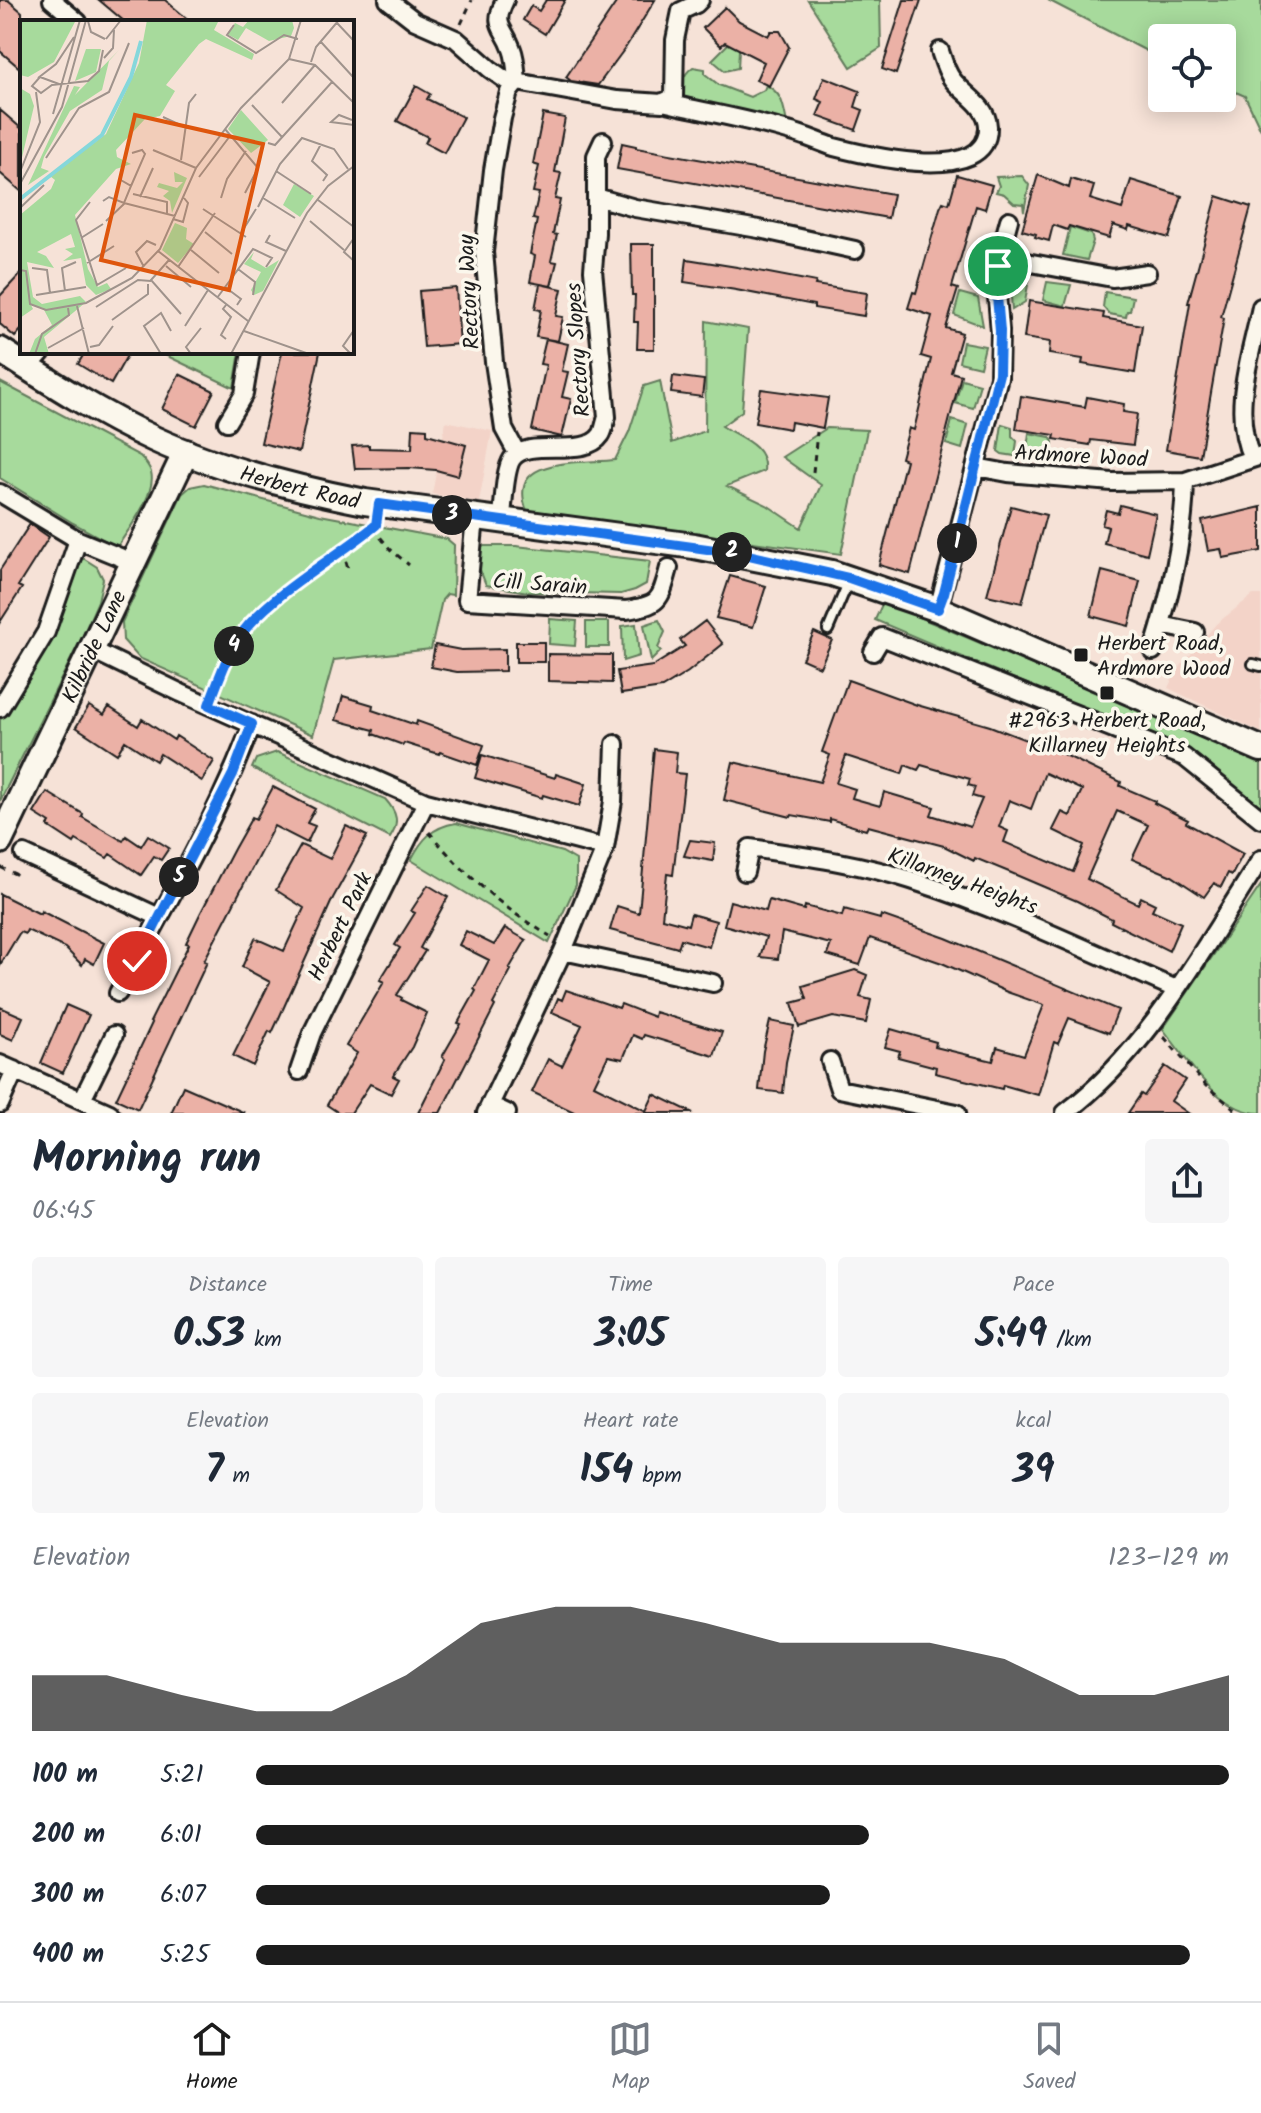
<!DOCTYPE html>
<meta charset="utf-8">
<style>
:root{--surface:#fff;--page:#f6f6f7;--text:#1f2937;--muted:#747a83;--line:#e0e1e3;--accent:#1c1c1c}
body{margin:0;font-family:Kalam,sans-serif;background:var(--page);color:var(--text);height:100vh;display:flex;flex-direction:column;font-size:30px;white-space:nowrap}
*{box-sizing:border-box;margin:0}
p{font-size:26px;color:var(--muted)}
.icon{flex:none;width:44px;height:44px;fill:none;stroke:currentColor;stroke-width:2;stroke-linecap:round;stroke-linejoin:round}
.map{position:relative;height:1113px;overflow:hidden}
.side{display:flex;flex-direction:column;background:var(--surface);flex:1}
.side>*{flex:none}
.buttons{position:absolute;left:1148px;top:24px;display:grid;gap:16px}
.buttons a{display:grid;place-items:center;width:88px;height:88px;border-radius:8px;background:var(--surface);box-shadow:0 4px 20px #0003;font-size:40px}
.pin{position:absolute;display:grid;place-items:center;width:68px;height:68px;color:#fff;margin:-34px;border:4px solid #fff;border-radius:50%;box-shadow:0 2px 8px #0007}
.km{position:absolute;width:40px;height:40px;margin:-20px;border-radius:50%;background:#222;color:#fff;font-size:22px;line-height:40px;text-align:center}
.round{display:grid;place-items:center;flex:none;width:84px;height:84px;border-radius:8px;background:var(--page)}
.headline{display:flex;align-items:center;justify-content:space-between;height:136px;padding:0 32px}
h1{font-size:44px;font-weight:700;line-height:60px}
.metrics{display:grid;grid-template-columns:repeat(3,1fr);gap:12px;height:136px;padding:8px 32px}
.metrics div{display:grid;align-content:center;border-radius:8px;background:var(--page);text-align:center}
.metrics b{font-size:40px;font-weight:700}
.metrics small{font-size:22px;font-weight:400}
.metrics p{font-size:22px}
.chart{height:224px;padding:16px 32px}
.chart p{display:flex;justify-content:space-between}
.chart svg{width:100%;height:144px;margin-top:8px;fill:var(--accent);opacity:.7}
ul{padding:0 32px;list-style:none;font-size:26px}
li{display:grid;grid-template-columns:128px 96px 1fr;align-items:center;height:60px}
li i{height:20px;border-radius:10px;background:var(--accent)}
.dock{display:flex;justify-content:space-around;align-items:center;height:112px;border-top:2px solid var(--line);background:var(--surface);font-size:22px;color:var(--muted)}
.dock a{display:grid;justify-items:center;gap:4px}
.dock .active{color:var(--accent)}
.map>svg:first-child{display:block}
.built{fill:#f3d3c8}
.green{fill:#a7da9c;stroke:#627b5c;stroke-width:2}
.building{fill:#ebb1a6;stroke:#1c1c1c;stroke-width:2;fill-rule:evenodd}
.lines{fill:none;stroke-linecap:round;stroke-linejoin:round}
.lane-casing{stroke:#1c1c1c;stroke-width:14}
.street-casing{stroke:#1c1c1c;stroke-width:22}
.secondary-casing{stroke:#1c1c1c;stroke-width:30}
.path{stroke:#1c1c1c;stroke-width:3;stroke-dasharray:6 6;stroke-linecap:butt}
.lane{stroke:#fbf7ec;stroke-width:8}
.street{stroke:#fbf7ec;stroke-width:16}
.secondary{stroke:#fbf7ec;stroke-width:24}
.route-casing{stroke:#fff;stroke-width:16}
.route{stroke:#1a73e8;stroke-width:10}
.poi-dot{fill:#1c1c1c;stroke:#fbf7ec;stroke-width:3}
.labels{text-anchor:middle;stroke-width:7;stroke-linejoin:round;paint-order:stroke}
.street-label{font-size:22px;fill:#1c1c1c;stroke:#fbf7ec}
.poi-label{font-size:22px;fill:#1c1c1c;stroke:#fbf7ec;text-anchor:start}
.inset-river{fill:none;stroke:#85d7db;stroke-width:4}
.inset-road{fill:none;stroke:#9f938c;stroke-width:2}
.view{fill:#de560d;fill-opacity:0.15;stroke:#de560d;stroke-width:4}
.inset-edge{fill:none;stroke:#1c1c1c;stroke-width:4}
</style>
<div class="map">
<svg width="1261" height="1113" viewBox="0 0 1261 1113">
<rect width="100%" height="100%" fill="#f6e2d7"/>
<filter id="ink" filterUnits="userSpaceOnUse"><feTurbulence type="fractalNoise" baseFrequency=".0125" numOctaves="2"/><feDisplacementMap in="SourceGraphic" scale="16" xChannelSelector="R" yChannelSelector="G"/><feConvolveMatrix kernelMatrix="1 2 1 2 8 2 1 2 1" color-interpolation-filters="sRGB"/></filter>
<g filter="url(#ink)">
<!-- built -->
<path class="built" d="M446 421 492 431 479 502 432 494Z
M1253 595H1261V732L1168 688 1175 673 1216 624Z"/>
<!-- green -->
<path class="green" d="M808 0H880L881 48 851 67Z
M1048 0H1261V130L1245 96 1222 86V38H1162V59Z
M740 32 738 68 725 71 712 60Z
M693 67 705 69V74L719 85 750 97 764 90 766 85C783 94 783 105 787 123L685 101C678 88 682 75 693 67Z
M1022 176 1029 185 1024 211 1023 204 1014 203 1004 194 996 192 999 186 996 177Z
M1070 227 1091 234 1093 241 1087 260 1063 255Z
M1014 276 1029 279 1025 302 1012 310 1010 282Z
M1047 282 1071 285 1065 306 1043 300Z
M1105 292 1133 297 1130 311H1127L1126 317 1109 314 1103 307Z
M960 293 978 298 983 326 954 315Z
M706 321 748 329 742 411 722 426C740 438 767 445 764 471L727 486 767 505 801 528 821 485 782 457 827 428 867 430 841 554 527 511C505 455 582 464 615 460L629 432 644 386 660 381 672 443 705 431Z
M963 342 985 346 980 367 959 362Z
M159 352H240L234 388Z
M962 379 980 384 973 408 955 403Z
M0 382 140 456C144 460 149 466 151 472 157 493 129 529 117 547L73 523 0 478Z
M952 420 968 425 962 449 946 444Z
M1002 424 1012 427V436L1017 441 1015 456 1002 454 998 451Z
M1029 433 1050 437 1053 442 1050 459 1026 457Z
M204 484 320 515 447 539 454 545 453 595 447 594 442 600 431 649 334 660 313 735 139 658 123 640 122 622 182 494 190 487Z
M484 546H516L650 561 646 584 635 590 621 594 528 592 486 585 477 562 480 549Z
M83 558 97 567 103 579 98 601 83 635 0 801V720L38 664 59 621 78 565Z
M883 602 1261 762V811L1195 755 875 620Z
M550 619 577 621 575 646 549 644Z
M659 620 665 632 658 648 661 651 651 661 644 625Z
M586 622H609V647H586Z
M636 624 639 656 623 661 622 626Z
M277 752 385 799C397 812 400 823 390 838L252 768 256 759Z
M456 823 562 852 576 860V885L549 943 411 860C422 839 432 827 456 823Z
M1261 885V1113C1218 1113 1187 1059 1163 1029Z"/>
<!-- building -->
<path class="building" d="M0 0H8L22 12V70L0 51Z
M99 0H165L191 22H125Z
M546 0H565L545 34 523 20 531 6 539 11Z
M618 0H655L626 47 598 85 571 81 566 77Z
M904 0H921L896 74 882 69Z
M725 7 739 21 768 36 771 31H780L789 47 769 86 756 80 764 62 725 42 721 46 703 28Z
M824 77 860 91 855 107 863 110 856 130 817 116 823 102 816 99Z
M416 86 430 94 427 99 463 117 444 153 425 143 428 137 397 121Z
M0 110 22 129V192L0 173Z
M543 114 565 118 555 172 561 173 555 199 560 200 553 234 557 235 551 261 557 262 551 286 530 282 535 256 530 254 537 220 533 219 539 193 533 192 539 166 533 164Z
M622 143 636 146V148L893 194 888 218 617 169Z
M957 175 992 185 985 209 976 206 952 287 958 289 946 328 962 333 951 372 961 375 910 574 879 565 906 460 901 458 909 428 914 430 931 359 921 356 932 316 908 308 913 292 916 293 940 208 943 202 949 204Z
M1038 175 1069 188 1071 179 1094 186 1090 199 1122 209 1131 180 1182 196 1169 238 1129 226 1128 230 1113 225 1109 238 1069 226 1067 230 1053 225 1049 241 1035 237 1036 234 1022 230Z
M1217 196 1251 207 1221 317 1224 318 1200 456 1166 450 1190 303H1188Z
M631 244H654V349H637L638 322H634L635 295H632Z
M687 259 737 267 816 282 815 285 867 293 864 316 814 308V305L736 290 684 282Z
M22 272V329L15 337 0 324V296Z
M540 284 562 289 556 316 563 317 558 341 536 337 541 310 535 309Z
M456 288 460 344 424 347 419 291Z
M1029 301 1104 313 1103 318 1142 325 1135 373 1082 364 1083 359 1049 354 1050 342 1024 338Z
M546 339 568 344 562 371 568 372 562 397 571 399 562 437 532 430 546 365 540 364Z
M85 352H129L111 384 78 364Z
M282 352H320L299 452 261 443Z
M179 374 214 391 196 426 162 409Z
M673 376 704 380 702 397 671 393Z
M761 389 828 398 823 428 791 422 790 429 755 423Z
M1021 396 1085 407 1087 397 1124 404 1123 412 1137 414 1133 445 1091 440 1090 445 1077 443 1054 439 1055 435 1016 429Z
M413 428 427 429V434L466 445 458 476 436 470 409 468 355 469 352 446 369 445V448L412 449Z
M1120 505 1156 514 1147 554 1104 543 1108 527 1102 525 1106 510 1118 513Z
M1011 506 1046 515 1022 603 987 595Z
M1261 507V551L1223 558 1221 549 1208 551 1202 521Z
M30 524 49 537 18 586 22 588 0 622V570Z
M1102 571 1140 581 1129 626 1091 616Z
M730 576 766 586 753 627 716 618Z
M705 621 723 644 688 672 662 688 621 694 617 671 653 666 685 646 680 640Z
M814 632 832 640 820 667 802 659Z
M516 642H544V662H516Z
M435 645 461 650 505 649V671L457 672 431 667Z
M548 654 612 655V683L548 681Z
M848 680 917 705 990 726 1065 755 1121 782 1120 786 1155 801 1154 803 1188 820 1186 823 1243 854 1232 875 1228 873 1221 887 1214 883 1204 897 1172 876 1132 859 1148 825 1117 811 1087 879 1138 904 1141 897 1155 904 1152 910 1181 923 1169 951 1111 922 1112 919 1077 901 1009 872 975 858 974 861 944 846 868 826 866 830 830 819V822L792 815 791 817 724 800 733 762 820 782 830 755 822 752ZM846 756 902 774 905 765 918 770 921 765 970 779 968 785 975 787 972 796 982 799 970 827 931 815 934 807 884 792 880 806 852 798 855 789 836 783ZM1045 773 1082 790 1070 816 1062 812 1053 830 1084 845 1073 872 1004 842 1008 831 999 827 1009 800 1031 809Z
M343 696 373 705 372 710 416 725 417 721 484 745 477 765 440 752 439 754 404 743 403 745 373 734 374 730 336 720Z
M89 706 104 715 109 707 138 726 142 719 174 740 176 736 214 761 202 781 160 754 156 761 125 741 117 754 76 727Z
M654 749 677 752 675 773 685 774 673 875 667 874 662 918 688 925 691 914 716 921 709 947 681 939 678 948 610 930 617 906 639 913Z
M482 755 555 778 556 774 586 784 579 806 543 795 542 798 475 778Z
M273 787 315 809 307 823 315 826 307 843 274 826 204 961 207 962 138 1109 116 1099 152 1023 150 1022 189 944 186 943 200 914 234 849 252 817 256 819Z
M47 792 83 814 82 817 123 841 126 836 141 846 148 835 169 848 161 860 154 856 141 875 110 854 107 858 76 840 74 843 48 826 50 823 34 813Z
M346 826 367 836 333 898 279 1018 272 1033 269 1031 253 1066 233 1056 270 982 242 967 255 938 284 951 304 908 276 890 301 845 330 859Z
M690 840 715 843 713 861 684 856Z
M428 885 448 897 420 948 425 951 397 995 402 998 401 1000 427 1013 412 1047 393 1076 399 1079 391 1094 370 1084 351 1113H339L327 1105 357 1053 346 1046 384 982 380 980 400 948 395 945 415 913 411 911Z
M0 894 40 914 41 911 104 943 94 964 85 959 82 965 65 948 27 930 25 934 20 932 0 965Z
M769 900 804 910 805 906 842 916 844 909 880 919 881 915 946 938 1118 1010 1109 1033 1069 1018 1058 1044 1054 1042 1038 1095 1003 1085 1002 1089 935 1073 936 1067 898 1057 900 1051 885 1047 891 1029 936 1042 935 1047 993 1061 997 1047 1024 1055 1044 1005 1007 992 942 963 870 938 860 965 827 955 831 944 782 932 778 959 760 957 766 937 724 925 730 901 766 911Z
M505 928 526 940 509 969 511 970 493 1004 495 1006 440 1113H418L445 1059 442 1057 461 1024 458 1023 476 991 474 989 489 960 459 945 466 931 494 945Z
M855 970 867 975 860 997 871 1000 866 1023 833 1017 799 1027 792 1003 807 999 803 986Z
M566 990 619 1008 621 1004 654 1017 655 1012 722 1032 714 1056 644 1035 642 1039 633 1035 623 1059 608 1056 594 1085 646 1111 654 1094 693 1113H576L532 1092 548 1059 562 1066 582 1025 552 1012 558 998 562 1000Z
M66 1005 89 1015 63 1073 41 1063Z
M0 1007 23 1017 13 1040 0 1034Z
M770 1021 794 1026 786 1062 783 1093 759 1090 763 1051Z
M1165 1066 1185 1080 1171 1101 1188 1113H1128L1141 1094 1144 1096Z
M183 1086 213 1099 245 1113H171Z"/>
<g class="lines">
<!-- lane casing -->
<g class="lane-casing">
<path id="lane" d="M828 630 848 583
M1253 664 1261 666"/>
</g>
<!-- street casing -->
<g class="street-casing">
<path id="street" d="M52 0 78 22
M388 0 415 21 456 39 490 69 514 86
M505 0C492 27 504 26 512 49 516 59 516 71 517 82L617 100 662 103 674 97 675 40 681 11 696 4 700 0
M663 102C705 112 747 119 788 131 804 135 819 142 834 147 869 156 990 186 988 126 987 105 963 94 952 79 946 71 943 60 940 51
M596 197 635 208 759 229 855 250
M999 257 1112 278 1147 273
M28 368 42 352
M227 422 244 394 251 352
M517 453 504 429 494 362 484 252 493 170 502 118 509 92 517 82
M1252 458C1230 411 1251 355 1261 307
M976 467 1008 473 1112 482 1185 481 1261 456
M0 493 78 540 132 562
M475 518 467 600 626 610C660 605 660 601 669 568
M501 522C504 506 504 471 512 459 528 436 584 460 601 435 604 431 605 422 607 417L593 270 596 233V156L603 141
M938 609 999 377 1000 331 996 285 999 257 1009 220
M1161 625 1195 632
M90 649 181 693 426 802 605 848
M1153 651C1170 596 1184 540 1185 481
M873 652 882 637 1184 757 1261 819
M0 708 46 632 78 540
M24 854 159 917
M745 872 750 848C804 856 859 863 911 880 1002 909 1089 951 1176 989
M563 951 713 983
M118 993C166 906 217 817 252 724
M830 1061 839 1089 957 1113
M0 1064 110 1113
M299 1071 312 1033 426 802
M82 1100 114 1035
M0 1104 15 1070
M490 1105 507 1113
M486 1113 563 951 605 848 613 801 615 744
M1065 1113C1151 1048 1203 948 1261 859"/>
</g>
<!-- secondary casing -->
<g class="secondary-casing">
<g id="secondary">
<path id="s1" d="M0 350C50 382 100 414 154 439 219 469 294 488 365 502L694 546 832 573 938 609 1261 749"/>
<path id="s2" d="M0 841 186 452"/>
</g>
</g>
<!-- path -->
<path class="path" d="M461 24 472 0
M813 472 817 432
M373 528 390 549 409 565
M343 550 349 573
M215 689 237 640 253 622 285 593 376 524
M429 832C462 872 504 910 550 936
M0 867 15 874 17 869
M1164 1037 1206 1086 1240 1113"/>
<!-- lane -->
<use href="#lane" class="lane"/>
<!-- street -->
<use href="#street" class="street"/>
<!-- secondary -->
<use href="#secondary" class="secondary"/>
</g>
</g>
<g class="lines" filter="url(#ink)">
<!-- route casing -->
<g class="route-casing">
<path id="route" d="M137 961 233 774 252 724 209 705C217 684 224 663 235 643 264 597 334 560 376 525L379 504 744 554 849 578 938 609 944 593 999 374 1000 331 996 285 998 266"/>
</g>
<!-- route -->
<use href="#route" class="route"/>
</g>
<!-- markers -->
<g class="poi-dot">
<rect x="1073" y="647" width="16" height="16" rx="4"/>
<rect x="1099" y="685" width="16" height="16" rx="4"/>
</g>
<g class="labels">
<!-- street labels -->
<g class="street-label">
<text transform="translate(468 292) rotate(-93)" y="8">Rectory Way</text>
<text transform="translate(577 350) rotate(-94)" y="8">Rectory Slopes</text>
<text transform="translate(1081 455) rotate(3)" y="8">Ardmore Wood</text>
<text dy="8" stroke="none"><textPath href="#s1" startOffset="332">Herbert Road</textPath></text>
<text transform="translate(540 583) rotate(4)" y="8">Cill Sarain</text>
<text dy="8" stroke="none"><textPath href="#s2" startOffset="216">Kilbride Lane</textPath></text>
<text transform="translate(963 880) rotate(20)" y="8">Killarney Heights</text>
<text transform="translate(339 926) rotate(-64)" y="8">Herbert Park</text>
</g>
<!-- poi labels -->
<g class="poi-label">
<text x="1097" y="650">Herbert Road,<tspan x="1097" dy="25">Ardmore Wood</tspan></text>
<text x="1107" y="727" text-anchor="middle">#2963 Herbert Road,<tspan x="1107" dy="25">Killarney Heights</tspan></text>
</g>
</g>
<!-- overview -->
<g transform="translate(20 20)">
<rect width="334" height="334" fill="#f6e2d7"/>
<path d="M0 0H56L34 42 8 57 0 55ZM127 0H199L194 10 234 34 232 40 186 19 179 24 146 65 155 71 140 96 125 99 96 130 97 137 111 144 96 149 55 195 68 249 78 267 87 263 91 269 76 275 66 265 61 238 43 241 53 234 45 229 55 227 51 214 17 232 26 236 34 248 7 242 13 277 22 284 60 276 66 282 24 317 29 334H9L15 319 32 305 23 288 11 285 13 289 0 298V195L31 169 35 160 30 156 86 114 119 43ZM229 0H272L274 8 271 16 249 21 226 8 218 20 207 14 215 3 223 7ZM66 29H81L76 52 55 61ZM99 30 89 41 82 70 50 91 24 137 21 148 29 151 8 165 54 66 60 67 55 75ZM0 68 10 74 14 86 0 146ZM221 90 248 120 231 133 208 109ZM154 152 167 158 152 193 150 181 143 176 149 171 137 167 139 163 157 168 163 162H155ZM274 164 294 176 280 197 263 185ZM155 203 167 208 166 219 174 224 158 243 142 230ZM234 232 231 239 246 248 259 240 243 271 234 275 231 270 241 252 224 244Z" fill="#a7da9c"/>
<path class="inset-river" d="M0 179 82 115 111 57 121 21"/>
<path class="inset-road" d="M68 1 71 12 85 19M317 3 334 21M214 5 207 15 236 33 264 15 278 19M86 19 101 0M301 22 334 58M84 38 93 28 94 10M269 39 295 45 334 83M291 42 296 27 319 0M18 58 36 44 54 17M39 64 20 57 12 66 21 73 32 65 68 61 79 51 83 30M262 83 295 45M232 85 262 117M33 94 60 0M143 97 167 108M332 100 319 95 311 102 334 105M205 109 238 148 225 173M248 123 255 125 312 62M301 124 292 141 307 155 303 161M133 130 176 148M26 138 59 88 89 72 109 23M161 140 169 83 176 74M256 151 291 174M0 152 20 102 16 72M179 157 210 116M0 164 42 87 66 0M111 166 125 134 122 130 112 133M113 174 147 182V193M120 177 133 148M201 178 207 159 226 131M243 178 275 198M298 180 334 207M83 181 89 177 104 183 111 166 99 159M70 182 56 200 77 265 106 248M104 183 155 196M238 187 260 144 282 118 314 129 328 149M0 188 24 165M183 189 226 217M153 199 163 202 168 183 164 178M86 201 105 183M290 201 324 230M185 212 212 234M221 213 236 189M250 215 246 222 266 231M61 218 83 204M334 218 324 232 334 241M171 230 199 253M138 231 228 301M149 240 131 260 161 294M67 243 94 226M146 246 171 267M124 247 116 232 127 221 136 225M158 247 195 193M12 248 27 250 30 273M218 249 235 262 233 275M0 250 6 251 10 284 26 290 66 283 112 258 140 229 176 148 221 88 269 39 281 0M205 267 221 279 217 285M45 271 42 248 56 242M16 275 66 267M197 278 233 229 252 238 246 247M206 285 203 289 211 297 201 315 206 319M57 286 69 334M76 287 118 260 131 261M92 300 128 274V264M165 306 188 270M224 311 289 334M70 327 79 325 93 306M28 328 64 308M15 334 22 314 49 295 48 288M141 334 124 306 141 293 151 311M171 334 166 327 181 308M211 334 287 193 308 166 334 146M331 334 323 326 334 310"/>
<path class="view" d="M115 95 243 124 209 270 81 240Z"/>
<rect width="334" height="334" class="inset-edge"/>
</g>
</svg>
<div class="buttons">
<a><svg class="icon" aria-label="locate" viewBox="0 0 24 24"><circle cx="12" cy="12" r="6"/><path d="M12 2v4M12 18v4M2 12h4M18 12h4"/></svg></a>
</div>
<div class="pin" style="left:998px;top:266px;background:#1e9e55"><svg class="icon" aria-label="arrive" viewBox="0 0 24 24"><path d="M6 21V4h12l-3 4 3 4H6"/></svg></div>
<div class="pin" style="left:137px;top:961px;background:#d93025"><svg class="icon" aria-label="check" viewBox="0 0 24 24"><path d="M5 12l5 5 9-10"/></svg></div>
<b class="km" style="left:957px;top:543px">1</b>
<b class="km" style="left:732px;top:552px">2</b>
<b class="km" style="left:452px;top:515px">3</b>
<b class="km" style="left:234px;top:646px">4</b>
<b class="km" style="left:179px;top:877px">5</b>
</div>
<section class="side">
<div class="headline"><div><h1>Morning run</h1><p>06:45</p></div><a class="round"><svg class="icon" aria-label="share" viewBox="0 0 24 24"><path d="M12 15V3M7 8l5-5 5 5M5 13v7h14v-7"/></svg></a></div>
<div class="metrics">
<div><p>Distance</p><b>0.53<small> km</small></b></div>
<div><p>Time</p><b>3:05</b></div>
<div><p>Pace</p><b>5:49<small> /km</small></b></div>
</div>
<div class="metrics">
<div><p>Elevation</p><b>7<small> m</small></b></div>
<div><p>Heart rate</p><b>154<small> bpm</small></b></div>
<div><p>kcal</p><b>39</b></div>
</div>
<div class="chart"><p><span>Elevation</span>123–129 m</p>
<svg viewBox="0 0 160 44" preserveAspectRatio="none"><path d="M0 44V27L10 27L20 33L30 38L40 38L50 27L60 11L70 6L80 6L90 11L100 17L110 17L120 17L130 22L140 33L150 33L160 27V44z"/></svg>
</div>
<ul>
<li><b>100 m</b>5:21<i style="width:100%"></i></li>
<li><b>200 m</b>6:01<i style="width:63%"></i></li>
<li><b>300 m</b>6:07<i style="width:59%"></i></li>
<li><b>400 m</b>5:25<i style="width:96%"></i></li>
</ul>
</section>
<nav class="dock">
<a class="active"><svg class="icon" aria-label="home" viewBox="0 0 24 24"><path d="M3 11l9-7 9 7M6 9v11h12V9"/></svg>Home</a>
<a><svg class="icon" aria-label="map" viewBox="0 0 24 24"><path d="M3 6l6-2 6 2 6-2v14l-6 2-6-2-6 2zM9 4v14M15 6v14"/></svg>Map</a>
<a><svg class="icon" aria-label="saved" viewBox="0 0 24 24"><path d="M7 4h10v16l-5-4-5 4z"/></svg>Saved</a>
</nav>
